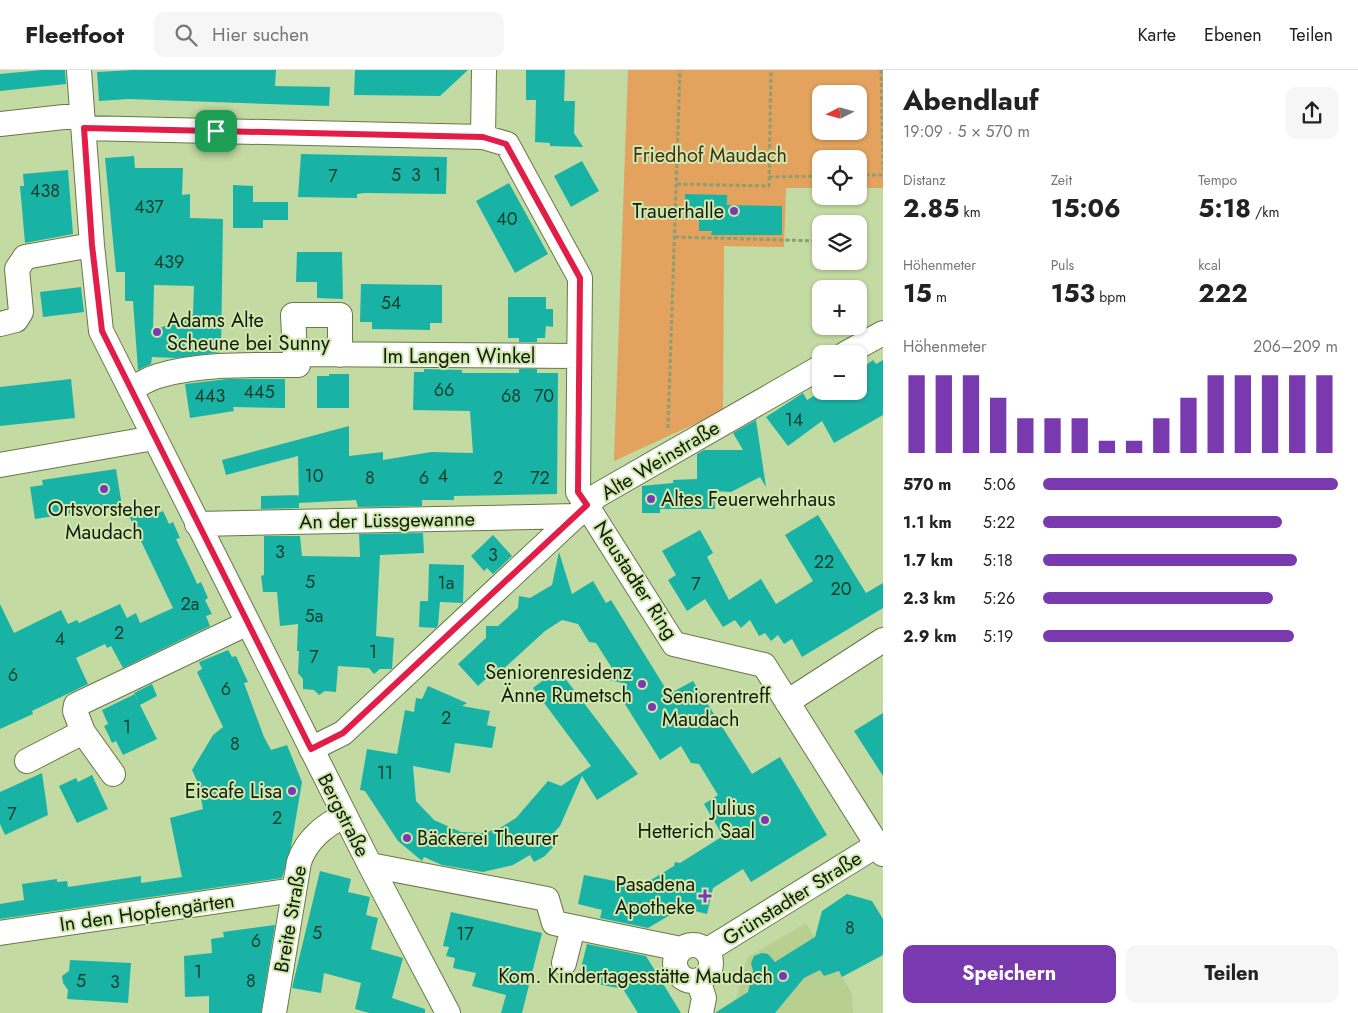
<!DOCTYPE html>
<html lang="de">
<meta charset="utf-8">
<style>
:root{--surface:#fff;--page:#f6f6f6;--text:#222;--muted:#767676;--line:#e0e0e0;--accent:#7a3aaf}
body{margin:0;font-family:Jost,sans-serif;background:var(--page);color:var(--text);height:100vh;display:flex;flex-direction:column;font-size:19px;white-space:nowrap}
*{box-sizing:border-box;margin:0}
p{font-size:16px;color:var(--muted)}
.icon{flex:none;width:28px;height:28px;fill:none;stroke:currentColor;stroke-width:2;stroke-linecap:round;stroke-linejoin:round}
.map{position:relative;flex:1;overflow:hidden}
.drawer{display:flex;flex-direction:column;background:var(--surface);width:475px}
.drawer>*{flex:none}
.needle{width:32px;rotate:264deg}
.fabs{position:absolute;left:812px;top:15px;display:grid;gap:10px}
.fabs a{display:grid;place-items:center;width:55px;height:55px;border-radius:10px;background:var(--surface);box-shadow:0 1px 4px #0004;font-size:25px}
.pin{position:absolute;display:grid;place-items:center;width:42px;height:42px;color:#fff;margin:-21px;border-radius:10px;box-shadow:0 2px 8px #0006}
.round{display:grid;place-items:center;flex:none;width:52px;height:52px;border-radius:10px;background:var(--page)}
.overview{display:flex;align-items:center;justify-content:space-between;height:85px;padding:0 20px}
h1{font-size:28px;font-weight:700;line-height:38px}
.figures{display:grid;grid-template-columns:repeat(3,1fr);gap:8px;height:85px;padding:5px 20px}
.figures div{display:grid;align-content:center}
.figures b{font-size:25px;font-weight:700}
.figures small{font-size:14px;font-weight:400}
.figures p{font-size:14px}
.chart{height:140px;padding:10px 20px}
.chart p{display:flex;justify-content:space-between}
.chart svg{width:100%;height:90px;margin-top:5px;stroke:var(--accent);stroke-width:6}
.cta{display:flex;gap:10px;margin-top:auto;padding:10px 20px}
.cta a{flex:1;height:58px;border-radius:10px;background:var(--accent);color:#fff;font-size:20px;font-weight:700;line-height:58px;text-align:center}
.cta a+a{background:var(--page);color:var(--text)}
ul{padding:0 20px;list-style:none;font-size:16px}
li{display:grid;grid-template-columns:80px 60px 1fr;align-items:center;height:38px}
li i{height:12px;border-radius:6px;background:var(--accent)}
header{display:flex;align-items:center;gap:30px;box-sizing:border-box;height:70px;padding:0 25px;background:var(--surface);border-bottom:1px solid var(--line)}
header strong{font-size:24px}
nav{display:flex;gap:28px;margin-inline-start:auto;font-size:18px}
.search{width:350px;height:45px;background:var(--page);display:flex;align-items:center;gap:12px;box-sizing:border-box;padding:0 18px;border-radius:10px;color:var(--muted);font-size:19px}
main{display:flex;flex:1;min-height:0}
.map>svg:first-child{display:block}
.built{fill:#b7cf91}
.green{fill:#e3a25d;fill-rule:evenodd}
.building{fill:#19b3a6;fill-rule:evenodd}
.lines{fill:none;stroke-linecap:round;stroke-linejoin:round}
.minor-casing{stroke:#667946;stroke-width:26}
.path{stroke:#8d9f72;stroke-width:3;stroke-dasharray:4 2.5;stroke-linecap:butt}
.minor{stroke:#fff;stroke-width:24}
.route-casing{stroke:#fff;stroke-width:10}
.route{stroke:#e11d48;stroke-width:6}
.poi-dot{fill:#7a3aaf;stroke:#d0e7af;stroke-width:2}
.labels{text-anchor:middle;stroke-width:4;stroke-linejoin:round;paint-order:stroke}
.number-label{font-size:18px;fill:#14412e}
.park-label{font-size:20px;fill:#492e0f;stroke:#d0e7af}
.poi-label{font-size:20px;fill:#131b06;stroke:#d0e7af;text-anchor:end}
.street-label{font-size:20px;fill:#131b06;stroke:#d0e7af}
</style>
<header>
<strong>Fleetfoot</strong>
<div class="search"><svg class="icon" aria-label="search" viewBox="0 0 24 24"><circle cx="10" cy="10" r="6"/><path d="M15 15l6 6"/></svg>Hier suchen</div>
<nav><a>Karte</a><a>Ebenen</a><a>Teilen</a></nav>
</header>
<main>
<div class="map">
<svg width="883" height="943" viewBox="0 0 883 943">
<rect width="100%" height="100%" fill="#c3daa2"/>
<!-- built -->
<path class="built" d="M806 853 835 902 840 903 852 924 853 943H717L718 940 736 929 748 887Z"/>
<!-- green -->
<path class="green" d="M628 0H883V118H859V89H821V118H786L784 177 724 176 723 341 614 391ZM821 24H859V61H821Z"/>
<!-- building -->
<path class="building" d="M42 0H65L66 14 0 21V4Z
M133 0H276L275 16 330 17 329 36 128 29 99 31 97 2Z
M355 0H468L440 26 354 25Z
M526 0H565L564 31H575L574 63 583 77 550 76V73L535 72 536 30H526Z
M301 84 447 87 446 124 365 123 357 124V128L298 127Z
M134 86 135 98H183L182 125 190 124V148L223 149 221 282 176 288 152 287 151 294 138 300 133 231H125V202H116L105 88ZM154 215 194 216 193 244 153 261Z
M582 91 599 121 571 137 554 106Z
M68 100 73 164 25 173 20 116H24L23 104Z
M509 113 548 184 515 203 476 131Z
M233 115 253 116V132H288V150H263V158H233Z
M685 124 727 125V135L782 136V165H711L712 161H699V147H685Z
M297 182H342L343 229 317 228V212H296Z
M361 214 442 215V253H430V260L372 259V252H360Z
M81 217 84 242 43 247 40 222Z
M508 227H546V239H553V257L546 256 545 268H537V272H519V268H508Z
M873 290 876 294 883 290V345L834 373 822 351 788 376 766 347 803 323 807 330 822 321H859V300Z
M424 299 462 300V303H519V299H537V303H558L557 424 454 426V430H422V436L358 437 356 430 299 433 298 386 226 405 222 390 349 356V386L383 382V390L431 382 473 383 470 341 413 340 414 302H424Z
M329 304H349V338H317V306H329Z
M71 309 75 348 0 356V317Z
M228 309H285V338L233 337 234 341 190 348 185 314Z
M756 350 766 417 760 407 731 422 714 421 715 439H660V443H642V416L673 413V410L697 409V384L704 380H743L733 363Z
M116 399 122 436 35 449 30 417 43 415 42 410Z
M299 425V438L261 439V426Z
M150 436 154 445 163 441 169 454 173 452 180 468 176 469 195 509 197 514 201 512 208 528 205 530 212 544 206 546 210 556 123 598 111 576 107 578 105 574 76 588 88 614 32 641 33 644 0 659V534L14 563 61 540 68 554 77 550 79 553 120 534 127 548 136 543 140 553 173 538 129 446Z
M818 445 866 523 883 513V538L802 587 792 569 784 574 778 565 771 571 765 563 759 566 750 550 741 558 735 550 723 557 705 529 687 541 668 510 676 505 662 481 700 460 713 483 707 487 729 530 761 509 776 534 813 511 785 465Z
M423 463 424 483 380 485 376 566 394 568 392 599H380L374 604 369 598 338 596 336 622 325 621 319 625 314 620 303 619V609L298 603 299 581H297L298 554 280 556 277 522H263L261 506 264 505V466H300L302 486 360 487 359 464Z
M493 465 512 486 493 504 487 498 484 501 471 486Z
M559 482 572 524 593 511 606 533 611 530 669 624 693 611 752 704 780 687 827 765 751 812 743 799 713 818 707 844 682 838 648 858 600 848 602 840 578 834 584 805 641 816 674 796 675 792 680 793 723 766 704 734 718 725 699 694 691 693 681 676 660 690 623 631 627 614 609 610 612 598 596 573 589 572 578 554 562 550 545 561 500 602 498 598 478 616 458 594 486 568V556H498L518 538 519 526 530 528 552 515Z
M429 494 464 495 463 533 440 532 438 555 436 558 419 557 420 531H428Z
M228 580 232 587 236 586 248 612 244 613 264 667 271 680 287 675 302 712 291 777 282 808 0 849V834L24 830 22 814 57 809V812L67 811 68 817 141 806V813L182 807 170 748 203 739 198 713 192 700 213 665 223 657 197 602 202 599 199 592Z
M558 599 638 704 597 730 582 706 560 756 547 770 554 776 545 786 534 792 530 785 513 795 483 802 442 795 424 787 422 791 398 771 365 721 360 720 367 679 397 684 405 640 414 642 416 628 422 629 428 616 467 633 462 636 490 641 487 655 496 657 492 678 455 673 450 703 413 696 416 731 434 750 461 762 481 763 498 759 516 748 548 711 561 716 591 696 533 618Z
M152 614 157 626 140 635 157 669 123 685 116 671 112 673 108 664 104 656 108 654 102 640 135 624 139 632 134 623Z
M883 643V706L854 661Z
M42 703 48 745 5 765 0 754V722Z
M92 705 108 739 77 753 59 716 76 708 78 712Z
M320 801 351 809 348 822 370 827 366 845 378 848 371 879 403 888 392 928 425 939V943H369L355 939 361 913 324 903 321 923 292 918Z
M847 824 872 831 883 849V885L842 907 839 901 824 906 820 900 804 908 775 943H715L748 922 753 901 751 893 754 886 762 883 768 884 775 892 815 867 822 841Z
M451 842 542 863 522 943H501L506 925 472 916 476 903 453 898 455 888 446 886 449 877 443 876Z
M275 855 261 943H209V926L185 927 184 886 212 883 211 869 224 867 223 862Z
M587 874 646 886 681 943H638L623 919 597 914 599 909 579 906Z
M70 890 131 893 128 933 67 929 68 920 63 913 62 906 69 901Z"/>
<g class="lines">
<!-- minor casing -->
<g class="minor-casing">
<path id="minor" d="M79 0 92 175 101 261 370 795 448 943
M484 0 483 67 507 74 580 208 578 422 674 574 764 595 883 784
M0 54 82 45
M83 58 483 67
M0 254 16 250 21 242 17 199 25 187 92 175
M845 284 883 263
M340 285V245H293L295 284 579 286
M130 319C139 315 148 309 158 306 202 293 252 295 298 295
M0 395 154 368
M197 454 576 446
M787 632 883 570
M83 662 113 704
M311 679 343 663 598 425 821 297
M27 691 83 662 75 641 76 635 248 553
M370 795 547 829 554 853 681 879
M0 863 294 820
M675 893a18 18 0 1 1 36 0a18 18 0 1 1-36 0Z
M706 881 877 775
M564 893 573 857
M698 910 704 928 701 943
M274 943 299 792C307 769 324 756 345 745"/>
</g>
<!-- path -->
<path class="path" d="M881 0 883 100
M859 105H883
M769 107 821 106
M677 114 769 116 771 0
M675 167 821 171
M668 358 680 0"/>
<!-- minor -->
<use href="#minor" class="minor"/>
</g>
<g class="lines">
<!-- route casing -->
<g class="route-casing">
<path id="route" d="M84 58 483 67 506 74 580 208 578 422 587 435 343 663 311 679 102 261 92 175Z"/>
</g>
<!-- route -->
<use href="#route" class="route"/>
</g>
<!-- markers -->
<g class="poi-dot">
<circle cx="734" cy="141" r="5"/>
<circle cx="157" cy="262" r="5"/>
<circle cx="104" cy="419" r="5"/>
<circle cx="651" cy="429" r="5"/>
<circle cx="642" cy="614" r="5"/>
<circle cx="652" cy="637" r="5"/>
<circle cx="292" cy="721" r="5"/>
<circle cx="765" cy="750" r="5"/>
<circle cx="407" cy="768" r="5"/>
<path d="M702.5 818.5h5v5h5v5h-5v5h-5v-5h-5v-5h5z"/>
<circle cx="783" cy="906" r="5"/>
</g>
<g class="labels">
<!-- number labels -->
<g class="number-label">
<text x="396" y="111">5</text>
<text x="416" y="111">3</text>
<text x="437" y="111">1</text>
<text x="333" y="112">7</text>
<text x="45" y="127">438</text>
<text x="149" y="143">437</text>
<text x="507" y="155">40</text>
<text x="169" y="198">439</text>
<text x="391" y="239">54</text>
<text x="444" y="326">66</text>
<text x="259" y="328">445</text>
<text x="210" y="332">443</text>
<text x="511" y="332">68</text>
<text x="544" y="332">70</text>
<text x="794" y="356">14</text>
<text x="314" y="412">10</text>
<text x="443" y="412">4</text>
<text x="370" y="414">8</text>
<text x="424" y="414">6</text>
<text x="498" y="414">2</text>
<text x="540" y="414">72</text>
<text x="280" y="488">3</text>
<text x="493" y="491">3</text>
<text x="824" y="498">22</text>
<text x="310" y="518">5</text>
<text x="446" y="519">1a</text>
<text x="696" y="520">7</text>
<text x="841" y="525">20</text>
<text x="190" y="540">2a</text>
<text x="314" y="552">5a</text>
<text x="119" y="569">2</text>
<text x="60" y="575">4</text>
<text x="373" y="588">1</text>
<text x="314" y="593">7</text>
<text x="13" y="611">6</text>
<text x="226" y="625">6</text>
<text x="446" y="654">2</text>
<text x="127" y="663">1</text>
<text x="235" y="680">8</text>
<text x="385" y="709">11</text>
<text x="12" y="750">7</text>
<text x="277" y="754">2</text>
<text x="850" y="864">8</text>
<text x="317" y="869">5</text>
<text x="465" y="870">17</text>
<text x="256" y="877">6</text>
<text x="198" y="908">1</text>
<text x="81" y="917">5</text>
<text x="251" y="917">8</text>
<text x="115" y="918">3</text>
</g>
<!-- park labels -->
<g class="park-label">
<text x="710" y="92">Friedhof Maudach</text>
</g>
<!-- poi labels -->
<g class="poi-label">
<text x="724" y="148">Trauerhalle</text>
<text x="167" y="257" text-anchor="start">Adams Alte<tspan x="167" dy="23">Scheune bei Sunny</tspan></text>
<text x="661" y="436" text-anchor="start">Altes Feuerwehrhaus</text>
<text x="104" y="446" text-anchor="middle">Ortsvorsteher<tspan x="104" dy="23">Maudach</tspan></text>
<text x="632" y="609">Seniorenresidenz<tspan x="632" dy="23">Änne Rumetsch</tspan></text>
<text x="662" y="633" text-anchor="start">Seniorentreff<tspan x="662" dy="23">Maudach</tspan></text>
<text x="282" y="728">Eiscafe Lisa</text>
<text x="755" y="745">Julius<tspan x="755" dy="23">Hetterich Saal</tspan></text>
<text x="417" y="775" text-anchor="start">Bäckerei Theurer</text>
<text x="695" y="821">Pasadena<tspan x="695" dy="23">Apotheke</tspan></text>
<text x="773" y="913">Kom. Kindertagesstätte Maudach</text>
</g>
<!-- street labels -->
<g class="street-label">
<text x="459" y="293">Im Langen Winkel</text>
<text transform="translate(660 390) rotate(-31)" y="7">Alte Weinstraße</text>
<text transform="translate(387 450) rotate(-1)" y="7">An der Lüssgewanne</text>
<text transform="translate(636 510) rotate(57)" y="7">Neustadter Ring</text>
<text transform="translate(344 745) rotate(63)" y="7">Bergstraße</text>
<text transform="translate(792 828) rotate(-32)" y="7">Grünstadter Straße</text>
<text transform="translate(147 842) rotate(-8)" y="7">In den Hopfengärten</text>
<text transform="translate(290 849) rotate(-80)" y="7">Breite Straße</text>
</g>
</g>
</svg>
<div class="fabs">
<a><svg class="needle" viewBox="-14 -14 28 28"><path d="M0-13l5 13h-10z" fill="#e53935"/><path d="M0 13l5-13h-10z" fill="#767676"/></svg></a>
<a><svg class="icon" aria-label="locate" viewBox="0 0 24 24"><circle cx="12" cy="12" r="6"/><path d="M12 2v4M12 18v4M2 12h4M18 12h4"/></svg></a>
<a><svg class="icon" aria-label="layers" viewBox="0 0 24 24"><path d="M12 4l9 5-9 5-9-5zM3 14l9 5 9-5"/></svg></a>
<a>+</a>
<a>−</a>
</div>
<div class="pin" style="left:216px;top:61px;background:#1e9e55"><svg class="icon" aria-label="arrive" viewBox="0 0 24 24"><path d="M6 21V4h12l-3 4 3 4H6"/></svg></div>
</div>
<section class="drawer">
<div class="overview"><div><h1>Abendlauf</h1><p>19:09 · 5 × 570 m</p></div><a class="round"><svg class="icon" aria-label="share" viewBox="0 0 24 24"><path d="M12 15V3M7 8l5-5 5 5M5 13v7h14v-7"/></svg></a></div>
<div class="figures">
<div><p>Distanz</p><b>2.85<small> km</small></b></div>
<div><p>Zeit</p><b>15:06</b></div>
<div><p>Tempo</p><b>5:18<small> /km</small></b></div>
</div>
<div class="figures">
<div><p>Höhenmeter</p><b>15<small> m</small></b></div>
<div><p>Puls</p><b>153<small> bpm</small></b></div>
<div><p>kcal</p><b>222</b></div>
</div>
<div class="chart"><p><span>Höhenmeter</span>206–209 m</p>
<svg viewBox="0 0 160 44" preserveAspectRatio="none"><path d="M5 44V6M15 44V6M25 44V6M35 44V17M45 44V27M55 44V27M65 44V27M75 44V38M85 44V38M95 44V27M105 44V17M115 44V6M125 44V6M135 44V6M145 44V6M155 44V6"/></svg>
</div>
<ul>
<li><b>570 m</b>5:06<i style="width:100%"></i></li>
<li><b>1.1 km</b>5:22<i style="width:81%"></i></li>
<li><b>1.7 km</b>5:18<i style="width:86%"></i></li>
<li><b>2.3 km</b>5:26<i style="width:78%"></i></li>
<li><b>2.9 km</b>5:19<i style="width:85%"></i></li>
</ul>
<div class="cta"><a>Speichern</a><a>Teilen</a></div>
</section>
</main>
